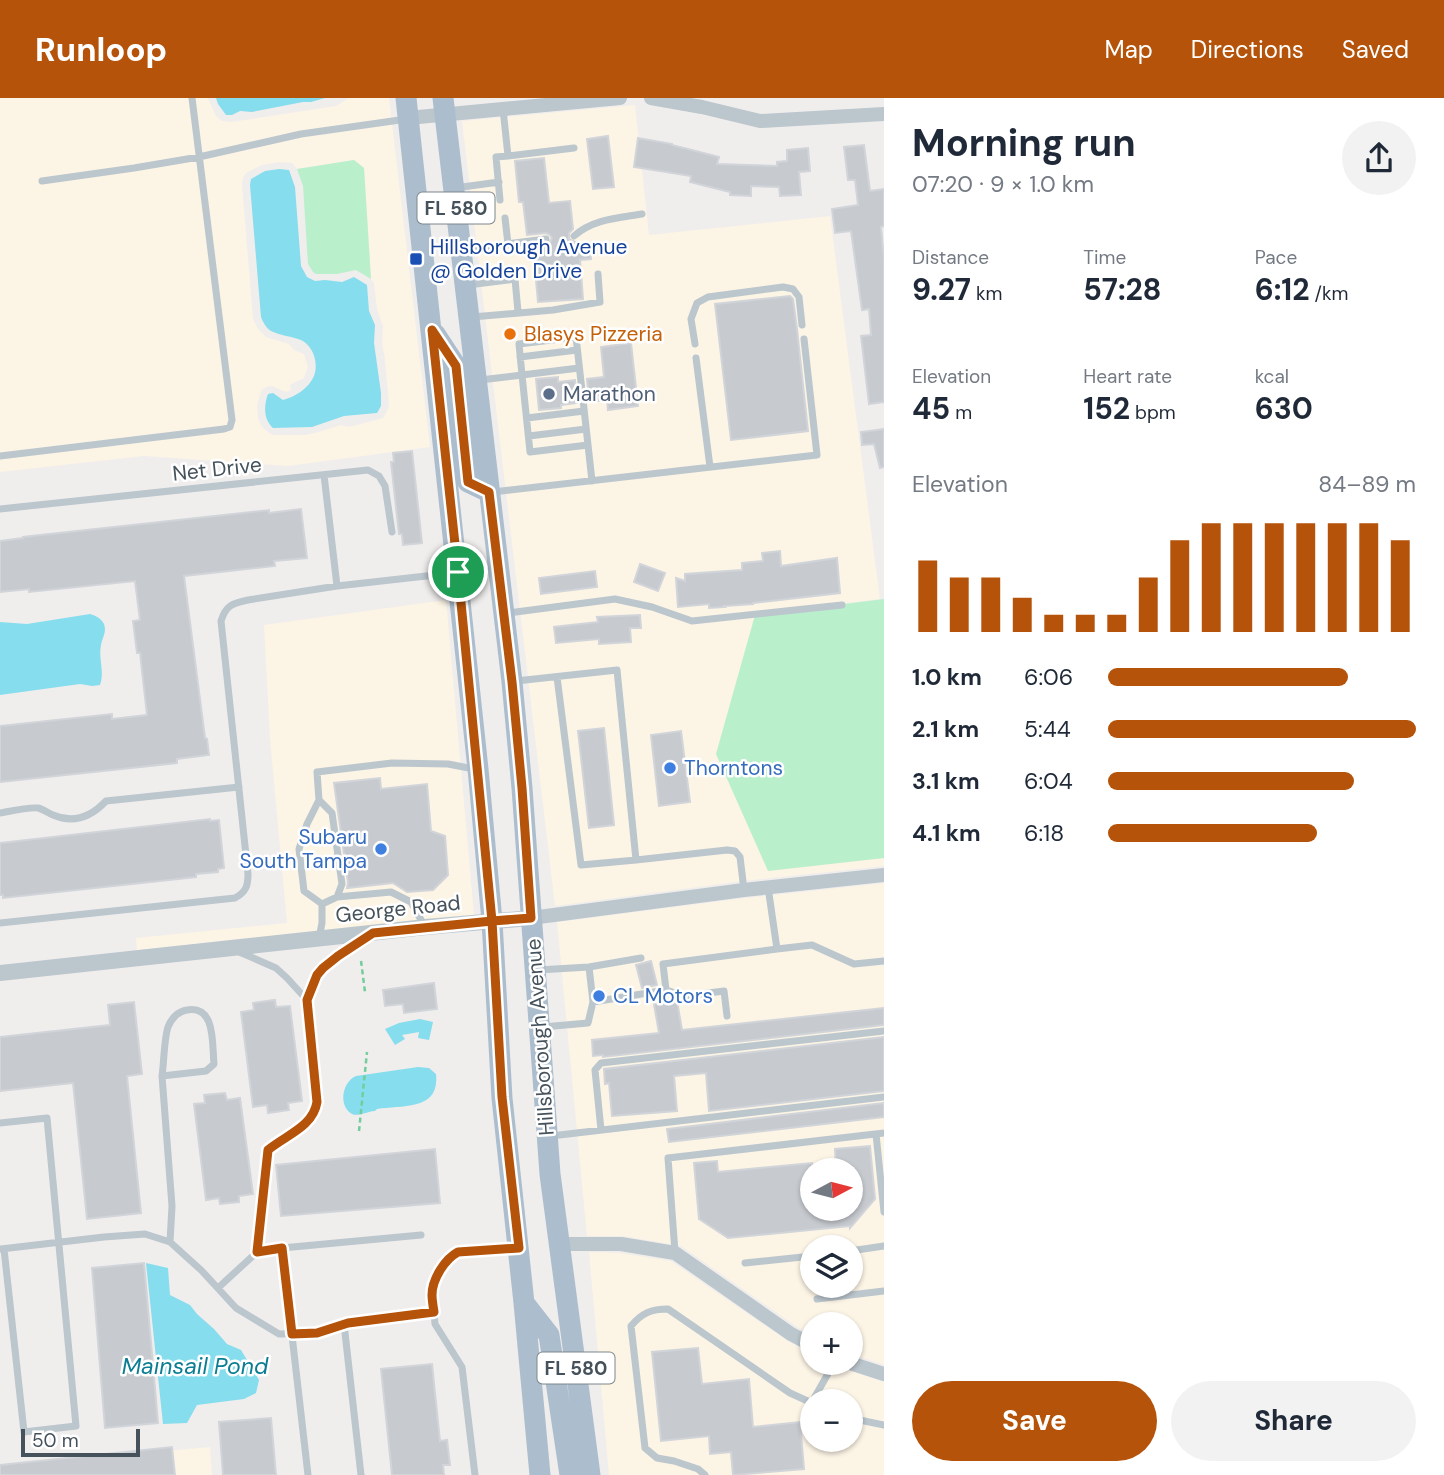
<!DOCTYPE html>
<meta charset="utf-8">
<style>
:root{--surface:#fff;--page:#f2f2f3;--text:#1f2937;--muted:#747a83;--accent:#b45309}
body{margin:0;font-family:"DM Sans",sans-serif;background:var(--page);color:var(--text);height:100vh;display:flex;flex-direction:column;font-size:26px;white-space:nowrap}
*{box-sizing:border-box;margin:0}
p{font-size:23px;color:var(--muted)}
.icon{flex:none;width:38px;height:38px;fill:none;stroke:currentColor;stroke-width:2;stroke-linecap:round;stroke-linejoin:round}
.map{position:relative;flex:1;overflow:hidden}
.panel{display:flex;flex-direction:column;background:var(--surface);width:560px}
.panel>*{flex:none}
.needle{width:46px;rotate:83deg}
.tools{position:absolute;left:800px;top:1060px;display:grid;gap:14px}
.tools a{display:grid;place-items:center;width:63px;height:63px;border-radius:50%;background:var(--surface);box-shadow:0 2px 5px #0004;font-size:35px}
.scale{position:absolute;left:21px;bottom:18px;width:119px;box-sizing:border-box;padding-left:7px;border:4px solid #45525b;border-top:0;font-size:19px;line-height:24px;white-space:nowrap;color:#45525b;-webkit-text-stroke:5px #fff;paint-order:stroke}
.pin{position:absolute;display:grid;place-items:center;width:60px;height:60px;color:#fff;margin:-30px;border:4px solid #fff;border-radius:50%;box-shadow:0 2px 7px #0007}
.round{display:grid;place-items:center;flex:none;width:74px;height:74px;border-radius:37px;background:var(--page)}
.overview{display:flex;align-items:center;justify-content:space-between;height:119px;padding:0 28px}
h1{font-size:38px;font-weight:700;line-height:52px}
.stats{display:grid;grid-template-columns:repeat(3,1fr);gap:10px;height:119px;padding:7px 28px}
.stats div{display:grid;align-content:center}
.stats b{font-size:30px;font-weight:700}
.stats small{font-size:19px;font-weight:400}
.stats p{font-size:19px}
.chart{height:196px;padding:14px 28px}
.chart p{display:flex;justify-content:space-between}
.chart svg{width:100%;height:126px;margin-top:7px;stroke:var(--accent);stroke-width:6}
.primary-button{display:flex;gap:14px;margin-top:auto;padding:14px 28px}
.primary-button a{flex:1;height:80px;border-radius:42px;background:var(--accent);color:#fff;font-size:28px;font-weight:700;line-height:80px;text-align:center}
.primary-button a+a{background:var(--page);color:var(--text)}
ul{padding:0 28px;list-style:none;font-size:23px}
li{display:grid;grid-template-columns:112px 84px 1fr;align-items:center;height:52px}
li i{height:18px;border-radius:9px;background:var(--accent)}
header{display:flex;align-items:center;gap:42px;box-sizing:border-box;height:98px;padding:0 35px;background:var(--accent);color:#fff}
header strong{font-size:33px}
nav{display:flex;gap:38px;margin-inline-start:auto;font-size:24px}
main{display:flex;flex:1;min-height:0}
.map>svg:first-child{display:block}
.commercial{fill:#fcf4e5;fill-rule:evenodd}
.green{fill:#baefcc}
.water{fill:#86dded}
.building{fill:#c7cbd0;stroke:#d1d4d9;stroke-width:2}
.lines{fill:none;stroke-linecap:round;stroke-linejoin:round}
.path{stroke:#71ce9c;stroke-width:2.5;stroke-dasharray:5 3.5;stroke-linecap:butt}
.service{stroke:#bbc6cd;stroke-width:7}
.minor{stroke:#bbc6cd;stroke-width:14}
.tertiary{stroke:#bbc6cd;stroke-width:16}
.primary{stroke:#acbecd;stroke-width:21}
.route-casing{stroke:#fff;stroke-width:14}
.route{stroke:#b45309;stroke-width:9}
.transit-dot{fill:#1a4fb4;stroke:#fff;stroke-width:2.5}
.food-dot{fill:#e8710a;stroke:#fff;stroke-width:2.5}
.service-dot{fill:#5c6f8a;stroke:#fff;stroke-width:2.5}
.shop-dot{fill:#3f7fe0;stroke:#fff;stroke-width:2.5}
.labels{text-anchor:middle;stroke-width:5;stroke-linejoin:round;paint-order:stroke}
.shield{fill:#fff;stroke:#7d868c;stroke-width:2}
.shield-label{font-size:19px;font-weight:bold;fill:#45525b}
.transit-label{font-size:21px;fill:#164399;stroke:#fff;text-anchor:start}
.food-label{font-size:21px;fill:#c56008;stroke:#fff;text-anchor:start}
.service-label{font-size:21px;fill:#4e5e75;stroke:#fff;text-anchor:start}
.street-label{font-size:21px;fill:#45525b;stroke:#fff}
.shop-label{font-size:21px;fill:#366cbe;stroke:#fff;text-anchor:start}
.water-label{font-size:23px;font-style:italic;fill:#0a7d93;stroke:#fff}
</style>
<header>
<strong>Runloop</strong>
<nav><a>Map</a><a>Directions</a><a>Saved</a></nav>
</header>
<main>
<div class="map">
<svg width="884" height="1377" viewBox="0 0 884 1377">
<rect width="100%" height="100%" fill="#f0eded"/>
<!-- commercial -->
<path class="commercial" d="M0 0H208L216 18 222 23 232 24 336 8 349 0H389L430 349 288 368 144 358 0 374ZM354 62 364 70 371 181 374 185 377 211 383 228 382 244 385 262 389 307 388 311 383 320 349 329 341 327 315 335 305 337H272L262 329 258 320 257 308 261 293 266 289 272 288 286 294 291 292 290 287 304 280 308 269 304 256 294 252 289 246 266 239 258 231 253 221 242 86 243 80 246 75 262 67 280 64 292 65 297 71Z
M635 7 649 137 830 118 880 501 755 517 768 772 884 760V768L743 783 555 808 462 23Z
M446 502 474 817 137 852 136 840 287 825 270 641 264 527Z
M884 785V1267L851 1256 850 1227H812V1237L797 1229 681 1148 623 1138H587L557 824 745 800ZM812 1073H850V1111H812ZM812 1150H850V1188H812Z
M589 1154 620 1155 671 1163 786 1242 812 1256V1265H828L884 1284V1377H609ZM812 1304H850V1342H812Z
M210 1349 212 1377H0V1368Z"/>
<!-- green -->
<path class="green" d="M354 62 364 70 371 181 356 172 337 176H316L313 174 308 166 303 88 297 71Z
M884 501V760L768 773 716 656 755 517Z"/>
<!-- water -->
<path class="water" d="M216 0H325L311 4H303L252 14 240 13 232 17H226L218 6Z
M279 71 289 72 295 89 301 168 307 179 315 183 325 182 342 184 354 179 367 187 369 213 375 227 374 245 381 295V308L377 315 344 318 312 329 273 330C263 321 264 307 268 296L273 295 283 302C295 299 309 290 314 278 319 265 313 245 298 241 289 238 279 237 271 233 266 230 263 224 261 219L250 87 251 81 265 73Z
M90 516C96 518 101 520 104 526 107 534 102 540 101 547 98 561 105 573 100 587L92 588 80 586 0 597V524L27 526Z
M420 921 433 924 429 942 418 940 419 934 402 937 405 941 395 947 385 931 399 925Z
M418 969 429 970 436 976C440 1013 403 1007 377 1011L375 1013C368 1013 359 1019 352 1016 338 1008 342 984 356 978Z
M146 1165 168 1170 170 1197 190 1207 197 1216 214 1231 227 1246 241 1252 259 1282 256 1295 244 1301 197 1307 187 1325 163 1326Z"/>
<!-- building -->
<path class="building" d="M608 38 614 89 593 91 587 41Z
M638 40 672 46V47L719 59 717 66 777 68V64L787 63V52L808 50 810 73 799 74 801 97 780 98 779 89 751 88V98L730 97V94L690 84 691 78 634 69Z
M864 47 870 93 884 91V128L881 129 884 161V304L869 306 861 238 871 237 869 211 862 212 851 133 835 135 832 111 858 107 855 82H848L844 49Z
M544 60 549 105 570 103 573 131 569 135V141L575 144 576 150 590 148 591 161 580 162 583 201 538 204 533 149 549 146 552 140 550 137 546 135 527 137 523 104H519L515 63Z
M790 198 793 201 797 231 808 333 731 342 715 206Z
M631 245 638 308 608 312 607 302 589 304 587 281 604 279 601 249Z
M558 279V284L575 282 577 305 561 307V310L539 312 536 281Z
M884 331V369L880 370 874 346 862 347 861 334Z
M412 353 422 445 403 447 402 436H399L391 364H394L393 355Z
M301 411 307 460 274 463 275 468 184 478 205 640 207 641 209 657 177 661V665L0 684V628L112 616V621L147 617 140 555H137L133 523 140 522 135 483 29 494V491L0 494V443L23 440V439L269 412V415Z
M780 453 781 468 837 460 840 495 753 505V506L724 508 725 509 709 510V506L678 509 676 480 685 483V476L742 472V465L763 463 762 455Z
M640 466 665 475 658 493 634 484Z
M595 473 597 489 541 496 539 480Z
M640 517 641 530H630L631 544 599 546V541L556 545 554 529 598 524 597 519Z
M604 630 614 727 589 730 578 633Z
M681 633 690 704 659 708 651 637Z
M380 680 381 691 427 686 431 733 445 738 448 777 433 792 407 794 393 785 347 790 348 785 334 685Z
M210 721V723L219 722 224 770 218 771V774L196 776V779L3 800V797H0V745Z
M651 863 657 887 642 890 636 867Z
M434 885 437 911 404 915 403 906 385 908 383 892Z
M275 902 276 909 290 908 302 1003 288 1005 289 1012 268 1015 267 1007 253 1009 241 914 254 912 253 905Z
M677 903 682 932 884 910V927L603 959V957L593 958 592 942 659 935 654 906Z
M134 904 142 976 127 978 141 1115 87 1121 73 985 0 993V939L110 927 108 907Z
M884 939V993L709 1013 706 975 674 978 677 1013 612 1018 609 985 605 986 604 971Z
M225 995 227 1002 240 1000 253 1096 239 1098V1104L220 1106 219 1100 206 1102 194 1006 205 1005 204 997Z
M884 1005V1019L669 1044 667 1031Z
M870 1048 875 1101 850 1130V1128L728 1140 699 1121 694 1065 717 1063 718 1074 812 1065V1111H850V1073H836L835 1051Z
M435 1051 440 1105 281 1118 276 1067Z
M144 1165 158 1325 105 1330 92 1170Z
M698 1250 702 1286 749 1281 753 1329 800 1324 804 1371 733 1377 731 1354 710 1356 709 1338 661 1343 652 1254Z
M432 1266 440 1343 447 1342 450 1367H443L444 1377H392L381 1271Z
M271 1320 276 1377H223L219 1324Z
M172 1349 175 1377H0V1367Z"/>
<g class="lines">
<!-- path -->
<path class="path" d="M361 863 365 894
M359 1033 367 954"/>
<!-- service -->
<path class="service" d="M508 58 574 50
M42 83 134 70 199 59 301 36 407 21
M455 90 499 84
M500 102 496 59 508 58 503 11
M505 120 508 146
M574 138C593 121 618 120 642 116
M465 151 546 141
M468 187 515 181 518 214
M472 219 553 212 600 204 598 176
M695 246 691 221 697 205 708 199 783 189 793 191 799 199 802 227
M520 259 577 252
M696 260 710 369
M579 270 522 277 530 354 588 347
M480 282 522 277 519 246 576 239 592 383
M527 320 584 313
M529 338 586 331
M0 358 224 331 230 329 232 322 192 0
M324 377 337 488
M493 394 817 357 804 241
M0 411 368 372 379 378 385 388 392 434
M508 515 615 501 652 509 692 523 842 507
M557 579 581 767 636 762
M516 583 617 572 636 762 727 752 735 753 740 759 744 792
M319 702 317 674 392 665 448 666 474 671
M0 715C11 713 28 709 38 710 43 711 48 715 53 717 74 726 91 719 106 703L239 689
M322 806 304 793 299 751 307 726 319 702 332 715 342 786 337 799
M0 825 235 800C246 794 248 788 248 776L221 523C226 507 233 505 248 502L337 488 453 475
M319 840 322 825V806L337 799 391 794 411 804 425 829
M777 851 812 847 854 866 884 863
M237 853 276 870 287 880 307 902
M589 869 641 860
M538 872 589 869 593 904
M666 892 663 866 777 851 768 789
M543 929 588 925 593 904 666 892 685 898 724 893 727 918
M162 978C164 965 164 941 168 929 171 921 178 913 187 912 216 907 212 946 214 966L206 973 162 978 172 1108 170 1144
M0 1025 47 1020 76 1328 24 1334 4 1151
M601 1032 595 972 601 965 884 933
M876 1036 884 1114
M551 1038 884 999
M1 1151 104 1139 145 1136 170 1144 201 1172 236 1210 279 1236 317 1235 348 1225 434 1214
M850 1153 884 1148
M257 1154 268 1052C285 1037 313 1028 317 1004L307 902 317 877 323 870 338 857 367 839
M675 1154 668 1060 884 1035
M745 1165 812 1158
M218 1190 257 1154 282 1150
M817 1201 884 1193
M344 1226 361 1377
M812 1304 834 1265
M850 1320 884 1327
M308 1377 282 1150 421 1137
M475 1377 462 1269 435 1226 432 1194 443 1167 450 1158 458 1154 514 1151
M705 1377 698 1371 674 1363 657 1360 645 1350 631 1228C642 1215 651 1211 668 1211L790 1295 812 1305"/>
<!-- minor -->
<path class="minor" d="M651 0 702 9 760 23 884 16
M408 20 620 0
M531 820 744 792 884 777
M559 1146H621L675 1155 791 1236 812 1247
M850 1265 884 1276"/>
<!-- tertiary -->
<path class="tertiary" d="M0 875 426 829 531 820"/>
<!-- primary -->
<path class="primary" d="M406 0 478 671 492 823 502 1000 524 1205 540 1377
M443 0 512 584 522 690 550 1076 590 1377
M435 236 456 268 468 384 489 394
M524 1205 549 1237 570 1377"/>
</g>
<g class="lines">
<!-- route casing -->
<g class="route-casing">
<path id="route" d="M458 474 492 823 373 835 338 858 323 870 317 877 307 902 317 1004C313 1029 286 1037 268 1052L257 1154 282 1150 292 1236 317 1235 348 1225 434 1214C433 1208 432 1202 432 1197 432 1181 445 1161 458 1154L519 1150 502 999 492 823 531 820 522 690 512 584 489 394 468 384 456 268 432 232 458 474"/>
</g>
<!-- route -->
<use href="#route" class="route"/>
</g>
<!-- markers -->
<rect class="transit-dot" x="409" y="154" width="14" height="14" rx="3.5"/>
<circle class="food-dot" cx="510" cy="236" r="7"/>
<circle class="service-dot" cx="549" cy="296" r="7"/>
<g class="shop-dot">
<circle cx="670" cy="670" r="7"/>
<circle cx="381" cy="751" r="7"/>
<circle cx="599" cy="898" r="7"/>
</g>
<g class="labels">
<!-- shield labels -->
<g class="shield">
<rect x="417.5" y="94.5" width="77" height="31" rx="5"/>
<rect x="537.5" y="1254.5" width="77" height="31" rx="5"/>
</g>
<g class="shield-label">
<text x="456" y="117">FL 580</text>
<text x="576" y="1277">FL 580</text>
</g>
<!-- transit labels -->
<g class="transit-label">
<text x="430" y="156">Hillsborough Avenue<tspan x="430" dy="24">@ Golden Drive</tspan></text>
</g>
<!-- food labels -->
<g class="food-label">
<text x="524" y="243">Blasys Pizzeria</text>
</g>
<!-- service labels -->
<g class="service-label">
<text x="563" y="303">Marathon</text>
</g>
<!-- street labels -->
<g class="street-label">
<text transform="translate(217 371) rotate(-6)" y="7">Net Drive</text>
<text transform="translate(398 811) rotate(-6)" y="7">George Road</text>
<text transform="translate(540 939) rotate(-94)" y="7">Hillsborough Avenue</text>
</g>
<!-- shop labels -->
<g class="shop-label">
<text x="684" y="677">Thorntons</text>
<text x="367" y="746" text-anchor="end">Subaru<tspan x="367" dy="24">South Tampa</tspan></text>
<text x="613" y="905">CL Motors</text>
</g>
<!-- water labels -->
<g class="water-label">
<text x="195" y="1276">Mainsail Pond</text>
</g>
</g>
</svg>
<div class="tools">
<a><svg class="needle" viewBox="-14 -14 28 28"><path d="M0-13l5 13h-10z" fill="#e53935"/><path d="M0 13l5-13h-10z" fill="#747a83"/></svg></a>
<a><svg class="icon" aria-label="layers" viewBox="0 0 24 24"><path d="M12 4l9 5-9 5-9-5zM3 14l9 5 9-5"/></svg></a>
<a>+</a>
<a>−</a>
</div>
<div class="scale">50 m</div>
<div class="pin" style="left:458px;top:474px;background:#1e9e55"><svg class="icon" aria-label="arrive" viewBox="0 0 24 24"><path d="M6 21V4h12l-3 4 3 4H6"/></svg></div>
</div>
<section class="panel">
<div class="overview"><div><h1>Morning run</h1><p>07:20 · 9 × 1.0 km</p></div><a class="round"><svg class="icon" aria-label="share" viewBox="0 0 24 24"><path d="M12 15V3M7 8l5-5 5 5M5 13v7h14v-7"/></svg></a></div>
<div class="stats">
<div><p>Distance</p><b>9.27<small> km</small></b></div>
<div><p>Time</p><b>57:28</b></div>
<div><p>Pace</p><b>6:12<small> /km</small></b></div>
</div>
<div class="stats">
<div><p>Elevation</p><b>45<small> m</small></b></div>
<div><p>Heart rate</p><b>152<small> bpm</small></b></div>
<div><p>kcal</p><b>630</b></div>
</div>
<div class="chart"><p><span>Elevation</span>84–89 m</p>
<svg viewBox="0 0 160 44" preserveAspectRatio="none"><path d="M5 44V19M15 44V25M25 44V25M35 44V32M45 44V38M55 44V38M65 44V38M75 44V25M85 44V12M95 44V6M105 44V6M115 44V6M125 44V6M135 44V6M145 44V6M155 44V12"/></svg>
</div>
<ul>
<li><b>1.0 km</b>6:06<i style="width:78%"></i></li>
<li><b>2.1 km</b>5:44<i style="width:100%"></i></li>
<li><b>3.1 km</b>6:04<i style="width:80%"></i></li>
<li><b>4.1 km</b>6:18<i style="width:68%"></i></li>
</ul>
<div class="primary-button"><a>Save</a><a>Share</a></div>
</section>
</main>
